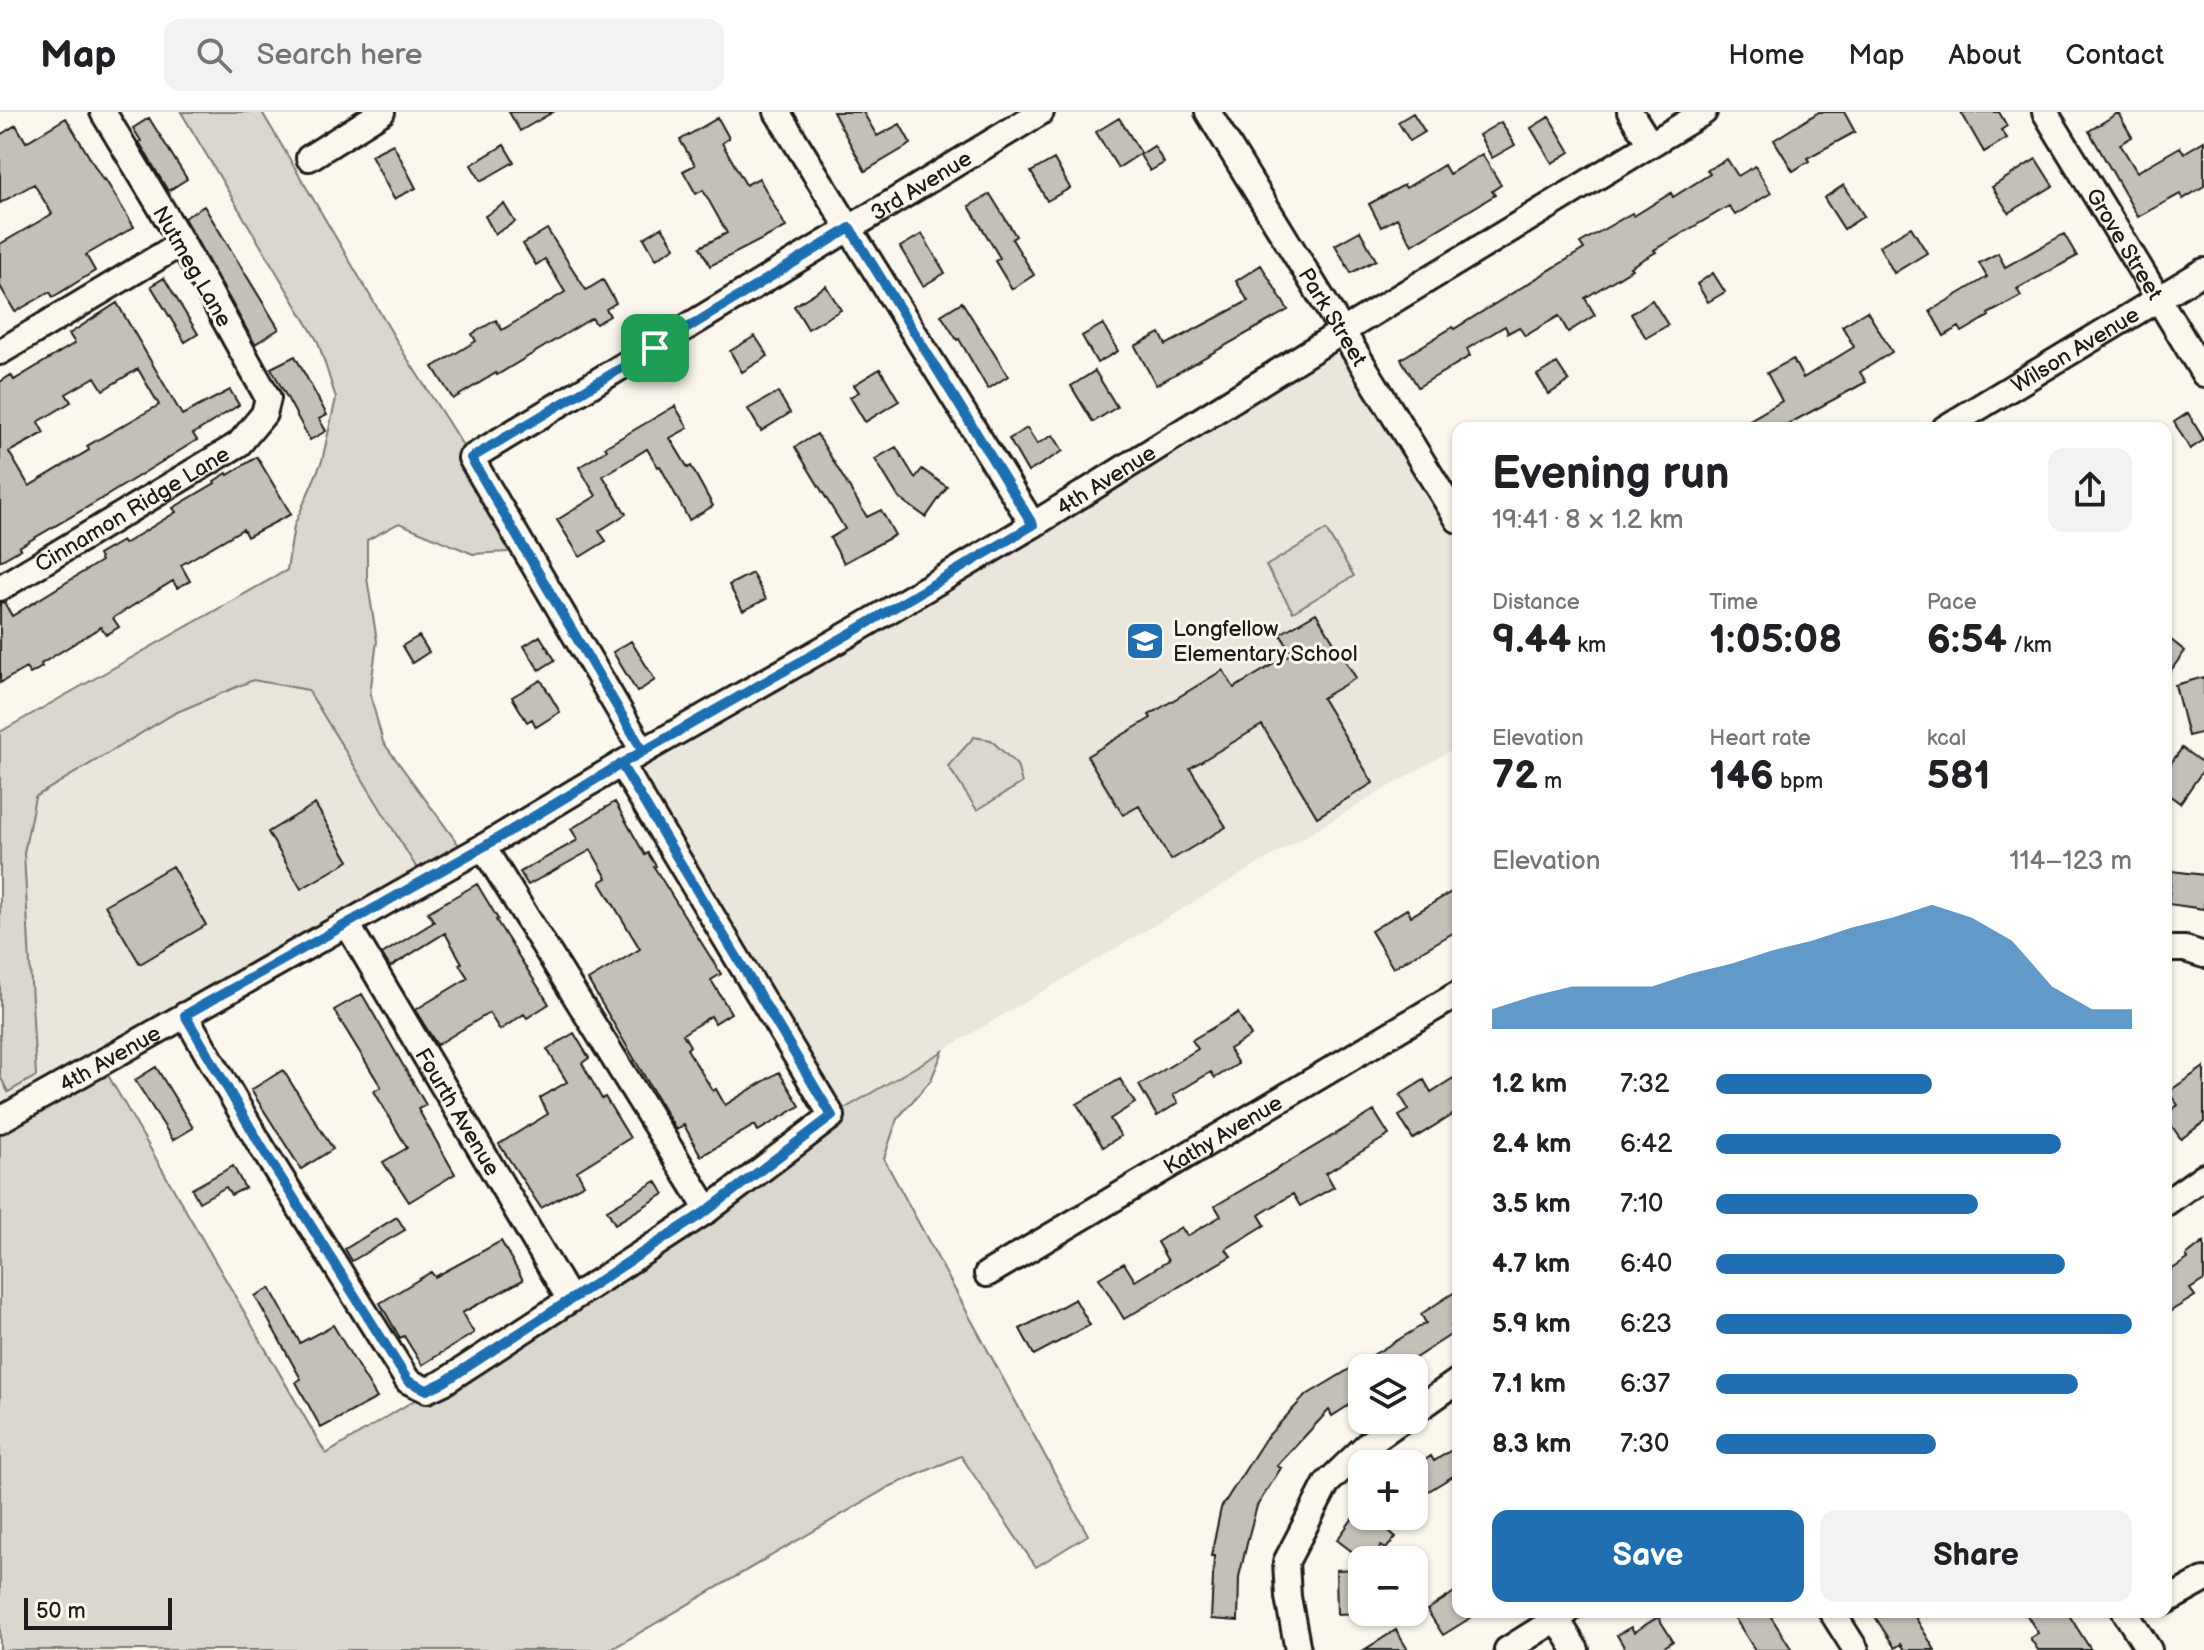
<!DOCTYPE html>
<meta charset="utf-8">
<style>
:root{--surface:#fff;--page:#f2f2f2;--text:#202124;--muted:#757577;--line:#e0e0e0;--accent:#1f6fb2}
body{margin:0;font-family:"Balsamiq Sans",sans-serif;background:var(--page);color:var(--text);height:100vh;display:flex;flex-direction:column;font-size:30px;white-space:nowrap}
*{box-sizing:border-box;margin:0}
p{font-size:26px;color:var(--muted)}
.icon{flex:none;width:44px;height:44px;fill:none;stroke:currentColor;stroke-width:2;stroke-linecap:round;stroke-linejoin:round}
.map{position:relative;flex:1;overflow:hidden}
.side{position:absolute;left:1452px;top:310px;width:720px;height:1196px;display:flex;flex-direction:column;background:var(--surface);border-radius:16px;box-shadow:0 2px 6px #0004}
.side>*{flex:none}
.buttons{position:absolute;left:1348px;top:1242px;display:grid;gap:16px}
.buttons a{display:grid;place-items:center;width:80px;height:80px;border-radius:16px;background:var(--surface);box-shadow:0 2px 6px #0004;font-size:40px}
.scale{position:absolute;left:24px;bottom:20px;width:148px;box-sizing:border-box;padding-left:8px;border:4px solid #1c1c1c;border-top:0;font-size:22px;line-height:28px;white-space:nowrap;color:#1c1c1c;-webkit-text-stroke:6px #fbf7ec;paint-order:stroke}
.pin{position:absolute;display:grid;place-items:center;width:68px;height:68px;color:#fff;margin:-34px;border-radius:16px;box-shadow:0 4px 12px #0006}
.round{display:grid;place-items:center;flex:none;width:84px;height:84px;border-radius:16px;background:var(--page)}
.overview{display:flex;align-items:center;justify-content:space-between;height:136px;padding:0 40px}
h1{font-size:44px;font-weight:700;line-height:60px}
.figures{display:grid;grid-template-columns:repeat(3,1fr);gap:12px;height:136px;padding:8px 40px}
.figures div{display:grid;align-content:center}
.figures b{font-size:40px;font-weight:700}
.figures small{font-size:22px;font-weight:400}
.figures p{font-size:22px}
.chart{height:224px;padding:16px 40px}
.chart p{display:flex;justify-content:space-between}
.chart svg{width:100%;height:144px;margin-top:8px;fill:var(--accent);opacity:.7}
.primary-button{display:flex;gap:16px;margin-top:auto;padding:16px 40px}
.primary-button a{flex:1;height:92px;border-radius:16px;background:var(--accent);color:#fff;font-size:32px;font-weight:700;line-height:92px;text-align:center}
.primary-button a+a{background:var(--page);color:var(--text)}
ul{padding:0 40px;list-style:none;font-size:26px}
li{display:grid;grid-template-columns:128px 96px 1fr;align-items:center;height:60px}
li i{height:20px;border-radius:10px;background:var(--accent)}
header{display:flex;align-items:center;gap:48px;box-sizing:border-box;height:112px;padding:0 40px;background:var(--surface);border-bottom:2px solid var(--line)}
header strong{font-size:38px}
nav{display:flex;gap:44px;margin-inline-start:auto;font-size:28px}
.search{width:560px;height:72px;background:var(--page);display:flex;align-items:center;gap:20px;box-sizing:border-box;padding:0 28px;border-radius:16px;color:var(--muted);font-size:30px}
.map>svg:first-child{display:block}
.built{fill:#eae6dc}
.green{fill:#dad7ce;stroke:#7b7a75;stroke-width:2}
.building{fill:#c3c0b8;stroke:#1c1c1c;stroke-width:2;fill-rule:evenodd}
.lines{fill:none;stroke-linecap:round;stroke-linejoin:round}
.minor-casing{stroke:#1c1c1c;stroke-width:30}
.minor{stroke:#fbf7ec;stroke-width:24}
.route-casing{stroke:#fff;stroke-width:16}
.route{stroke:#1f6fb2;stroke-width:10}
.labels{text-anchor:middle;stroke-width:6;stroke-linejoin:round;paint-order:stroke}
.street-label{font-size:22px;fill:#1c1c1c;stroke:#fbf7ec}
.poi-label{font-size:22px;fill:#1c1c1c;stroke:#fbf7ec;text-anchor:start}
</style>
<header>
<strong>Map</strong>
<div class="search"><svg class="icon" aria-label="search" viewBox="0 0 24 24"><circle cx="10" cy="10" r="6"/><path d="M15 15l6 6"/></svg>Search here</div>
<nav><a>Home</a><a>Map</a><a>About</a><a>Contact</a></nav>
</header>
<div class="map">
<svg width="2204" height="1538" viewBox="0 0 2204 1538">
<rect width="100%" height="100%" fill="#fbf7ec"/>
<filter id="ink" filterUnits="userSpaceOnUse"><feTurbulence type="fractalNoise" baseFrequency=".0125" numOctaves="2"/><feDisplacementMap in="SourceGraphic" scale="16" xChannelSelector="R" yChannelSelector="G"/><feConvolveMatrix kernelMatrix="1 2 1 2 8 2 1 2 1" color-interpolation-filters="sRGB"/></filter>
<g filter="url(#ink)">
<!-- built -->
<path class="built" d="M1343 219 1458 408V634L832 1004 621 652Z
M253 568 308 578 424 768 0 1008V964L9 980 36 964 24 741 35 685 175 601Z"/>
<!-- green -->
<path class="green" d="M181 0H262L405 243 471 346 520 430 507 440 473 442 399 411 367 428V466L377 529 370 582 383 630 467 744 424 768 308 578 253 568 175 601 35 685 24 741 36 964 8 980 0 964V620L287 458 294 414 322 349 336 286 318 230Z
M1326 418 1354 464 1293 500 1266 454Z
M974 625 991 628 1017 653 1022 671 977 698 948 654Z
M943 939 931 968 897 1007 884 1047 1088 1423 1036 1455 961 1344 889 1375 610 1538H0V1008L101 951 326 1342 444 1270 832 1004Z"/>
<!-- building -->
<path class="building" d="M509 0H553L520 19Z
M833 0H863L877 24 900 12 911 32 865 59Z
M1819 0H1844L1855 20 1807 46 1809 49 1793 59 1774 28Z
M1961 0H1999L2007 14 2001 18 2007 26 1984 40Z
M1413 1 1425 20 1410 29 1398 10Z
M2118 1 2132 25 2120 32 2137 60 2180 35 2184 41 2204 29V74L2183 87 2180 82 2138 105 2089 19Z
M1549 5 1570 40 1552 51 1531 16Z
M66 6 103 68 105 67 134 115 86 143 95 159 53 185 50 180 15 200 0 174V132L52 102 34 72 0 91V23L16 13 26 30Z
M149 6 187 67 168 79 139 30 141 29 133 16Z
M718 6 729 26 722 31 746 73 759 66 786 115 710 154 700 135 727 121 703 78 696 82 683 59 695 53 680 28Z
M1119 6 1141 41 1118 56 1096 20Z
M1501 10 1515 33 1492 46 1479 23Z
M393 32 416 76 394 87 371 43Z
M504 33 514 50 481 69 471 53Z
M1154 34 1164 51 1150 59 1140 43Z
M1482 42 1501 73 1492 79 1495 83 1412 133 1397 106 1381 115 1369 92 1404 73 1406 76 1444 53 1449 62Z
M1054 47 1070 76 1047 89 1031 60Z
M1727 47 1738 64 1755 54 1771 81 1735 103 1729 94 1654 138 1656 140 1630 155 1632 157 1585 186 1595 203 1568 220 1559 204 1525 224 1519 215 1508 221 1505 214 1467 237 1470 244 1418 275 1401 247 1453 215 1454 217 1584 137 1580 131 1632 101 1634 104 1671 81 1673 85 1710 62 1707 58Z
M2036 47 2053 74 2009 101 1992 75Z
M1844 73 1864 104 1844 117 1824 86Z
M990 82 1016 124 1012 127 1034 163 1012 177 995 149 1000 146 969 94Z
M504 92 515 110 495 122 485 104Z
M204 94 279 217 255 232 184 106Z
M662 115 675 135 656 147 644 126Z
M1911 115 1927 141 1894 161 1879 134Z
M547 117 586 178 603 168 616 191 606 197 610 204 596 212 592 206 497 263 496 261 453 287 433 255 476 229 472 222 496 208 502 218 565 180 545 147 536 153 523 132Z
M1360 119 1376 148 1351 161 1335 133Z
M922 122 945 161 923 174 900 135Z
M2064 122 2077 144 2017 177 2021 184 1988 202 1989 204 1962 220 1959 215 1944 224 1930 199 1987 165 1979 151 1998 141 2005 155Z
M1261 153 1288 198 1156 273 1135 234 1160 221 1166 233 1248 189 1236 169Z
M1713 161 1725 180 1708 190 1697 172Z
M164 166 198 222 185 230 151 174Z
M826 174 841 198 808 217 794 194Z
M1652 188 1668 213 1646 226 1631 202Z
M962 190 1008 264 988 277 959 227 957 228 941 203Z
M117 191 182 303 230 278 239 293 193 322 197 328 103 386 19 435 21 437 0 449V270L11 263 14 268 75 231 69 222ZM138 257 159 293 87 334 89 338 29 374 9 340 44 321 38 310 71 290 66 282 95 265 103 278Z
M1867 199 1892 240 1860 260 1866 270 1781 316H1736L1782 289 1767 261 1793 247 1803 266 1854 235 1842 214Z
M1103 212 1118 239 1097 251 1082 224Z
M755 224 768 244 742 260 730 239Z
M295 244 327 303 319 307 326 319 310 328 271 256Z
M1557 251 1569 269 1549 282 1537 263Z
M880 257 899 289 865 310 850 285 859 280 854 273Z
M1095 259 1117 295 1093 310 1071 274Z
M778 280 790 301 761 319 748 297Z
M675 294 688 316 670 326 688 356 691 354 713 394 689 408 660 354 658 355 647 337 603 364 626 402 599 419 606 429 580 445 557 408 596 384 579 355 607 338 605 335Z
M2188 301 2204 328 2190 337 2174 310Z
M1027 316 1037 332 1053 323 1063 339 1028 360 1009 327Z
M817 322 867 405 881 398 895 423 844 451 830 426 845 417 795 335Z
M896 335 915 366 922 357 947 375 926 405 899 386 875 347Z
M257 345 291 402 247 425 243 417 181 453 190 469 177 476 173 469 113 506 119 515 106 523 101 515 41 552 42 555 30 562 26 556 0 571V491L4 490 12 504 101 449 98 443 122 429 124 432 176 400 173 396 215 371 214 369 227 361 228 363Z
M752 461 766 487 743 499 729 473Z
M1316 501 1356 566 1322 586 1373 671 1317 705 1262 613 1190 656 1226 715 1171 748 1139 694 1123 703 1087 644 1151 606 1149 603 1223 558 1234 576 1292 541 1280 522Z
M419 524 429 540 412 551 402 534Z
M540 524 555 548 539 558 524 534Z
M2166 524 2185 539 2166 565Z
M631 529 655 568 637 580 613 540Z
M2204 565V620L2188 624 2175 573Z
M541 568 560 600 536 615 532 607 527 610 512 585Z
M2182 636 2204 652V657L2180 691 2166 681V658Z
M615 690 645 743 648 741 656 754 654 755 721 862 711 868 731 901 715 911 711 904 683 922 690 934 687 937 713 979 716 977 725 993 779 960 800 994 758 1019 755 1013 701 1044 684 1013 676 1018 588 868 640 837 600 770 607 766 591 738 528 773 520 760 578 728 571 717Z
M315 692 349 749 301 777 268 720Z
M172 754 206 813 140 852 105 793Z
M2172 759 2204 763V797L2168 792Z
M477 772 498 807 496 808 549 892 527 906 524 902 500 918 489 901 437 933 415 898 468 866 459 852 462 851 445 821 390 855 382 842 434 810 428 800Z
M1458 776V818L1393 856 1371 819 1407 797 1411 804Z
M362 882 426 993 418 997 455 1062 409 1090 383 1050 407 1036 374 979 381 975 334 898Z
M1238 901 1251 924 1229 937 1238 952 1215 966 1211 960 1173 983 1178 991 1157 1004 1139 973 1198 937 1192 928Z
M574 921 589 946 582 951 602 987 605 985 630 1026 577 1059 584 1072 541 1096 499 1032 548 1002 540 986 567 970 547 937Z
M156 955 193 1016 173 1028 135 968Z
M2204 955V1010L2181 1027 2166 1006V1002L2178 993 2168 980Z
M283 958 333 1037 301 1057 251 978Z
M1458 963V999L1413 1027 1399 1004 1409 998 1400 983 1424 968 1431 980Z
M1120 967 1135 991 1110 1007 1121 1024 1103 1035 1077 992Z
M1374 999 1389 1023 1326 1061 1334 1075 1300 1094 1293 1082 1259 1103 1265 1113 1226 1137 1231 1144 1124 1207 1099 1166 1124 1151 1135 1169 1168 1149 1157 1130 1181 1115 1187 1124 1221 1104 1215 1094Z
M233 1054 245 1076 231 1083 226 1075 199 1090 192 1077Z
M656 1069 664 1082 615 1112 607 1098Z
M397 1105 405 1118 352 1149 345 1137Z
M501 1129 523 1168 462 1201 474 1221 422 1253 404 1224 400 1226 380 1191 431 1160 435 1165Z
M2204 1130V1168L2190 1177 2195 1184 2166 1202V1161L2188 1147 2186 1144Z
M270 1176 300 1231 333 1213 377 1286 321 1316 296 1270 301 1267 255 1184Z
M1458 1178V1209L1451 1213 1455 1220 1400 1256H1362V1285L1332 1304 1329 1298 1277 1354 1281 1356 1257 1394 1250 1419 1239 1465 1238 1509 1211 1507 1214 1444H1211L1221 1396 1265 1327 1305 1284 1426 1211 1421 1202Z
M1075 1187 1090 1213 1034 1243 1020 1217Z
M1458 1334V1361L1414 1388V1355L1431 1344 1434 1349Z
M1358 1399 1362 1404H1402L1390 1420 1396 1425 1386 1437 1381 1434 1370 1448H1363L1337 1428Z
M1362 1457V1501L1337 1502 1336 1458Z
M1458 1478V1500H1480L1443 1523 1427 1498Z
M1731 1500H1768L1792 1538H1755Z
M1872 1500H1912L1935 1538H1905L1901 1532 1895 1536Z
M2025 1500H2067L2091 1538H2038L2030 1526 2038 1521Z
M1658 1505 1673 1529 1660 1538H1626L1617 1523 1631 1515 1634 1520Z
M1396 1518 1408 1538H1364Z"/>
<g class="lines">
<!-- minor casing -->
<g class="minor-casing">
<g id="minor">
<path d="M777 0 1033 413"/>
<path id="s1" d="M1208 0 1458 408"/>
<path d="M1630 0 1650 32"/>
<path id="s2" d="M2045 0 2204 262"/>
<path d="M309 46 382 0"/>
<path d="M0 240 182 131"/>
<path id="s3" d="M1945 316 2204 159"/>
<path id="s4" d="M0 476 239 332 264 302 268 286 182 131 103 0"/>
<path id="s5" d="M643 639 471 346 1041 0"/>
<path d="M483 735 708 1098"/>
<path id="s6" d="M347 812 570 1188"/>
<path d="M2166 837H2185L2204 843"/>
<path d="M185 903 261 1034 408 1269 427 1278 444 1270 708 1098 832 1004 621 652"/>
<path id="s7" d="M0 1008 483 735 621 652 863 514 1033 413 1343 219 1704 0"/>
<path d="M2166 1091 2204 1064"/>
<path id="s8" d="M987 1162 1458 882"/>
<path d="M1414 1300 1458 1269"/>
<path d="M2166 1489 2204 1468"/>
<path d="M1832 1500 1856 1538"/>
<path d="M2125 1500 2149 1538"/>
<path d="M1557 1507 1576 1538"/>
<path d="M1298 1538 1288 1485 1286 1450 1327 1371 1369 1331 1402 1308"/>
<path d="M1507 1538 1567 1500"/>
</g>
</g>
<!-- minor -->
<use href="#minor" class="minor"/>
</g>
</g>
<g class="lines" filter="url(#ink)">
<!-- route casing -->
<g class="route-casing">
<path id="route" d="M655 236 471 346 643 639 621 652 483 735 185 903 261 1034 408 1269 427 1278 444 1270 708 1098 832 1004 621 652 863 514 1033 413 850 116 655 236"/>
</g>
<!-- route -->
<use href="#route" class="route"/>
</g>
<!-- icons -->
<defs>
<g id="school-square" transform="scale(2)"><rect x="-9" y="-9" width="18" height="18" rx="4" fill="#1f6fb2" stroke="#fbf7ec"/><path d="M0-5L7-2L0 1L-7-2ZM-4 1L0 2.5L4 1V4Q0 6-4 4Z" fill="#fff"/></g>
</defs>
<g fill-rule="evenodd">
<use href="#school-square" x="1145" y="529"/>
</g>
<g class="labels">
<!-- street labels -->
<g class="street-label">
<text dy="8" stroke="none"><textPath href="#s5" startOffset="866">3rd Avenue</textPath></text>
<text dy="8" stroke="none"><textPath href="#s2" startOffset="154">Grove Street</textPath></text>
<text transform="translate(193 154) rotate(60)" y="8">Nutmeg Lane</text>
<text dy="8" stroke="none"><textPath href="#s1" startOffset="240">Park Street</textPath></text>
<text dy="8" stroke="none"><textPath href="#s3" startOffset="152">Wilson Avenue</textPath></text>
<text dy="8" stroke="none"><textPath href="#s7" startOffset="1278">4th Avenue</textPath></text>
<text dy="8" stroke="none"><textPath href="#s4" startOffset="154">Cinnamon Ridge Lane</textPath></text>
<text dy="8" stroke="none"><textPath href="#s7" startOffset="126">4th Avenue</textPath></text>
<text dy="8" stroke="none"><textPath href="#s6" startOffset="218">Fourth Avenue</textPath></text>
<text dy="8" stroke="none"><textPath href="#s8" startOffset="274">Kathy Avenue</textPath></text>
</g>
<!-- poi labels -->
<g class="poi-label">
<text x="1173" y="524">Longfellow<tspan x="1173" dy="25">Elementary School</tspan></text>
</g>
</g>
</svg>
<div class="buttons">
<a><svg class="icon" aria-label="layers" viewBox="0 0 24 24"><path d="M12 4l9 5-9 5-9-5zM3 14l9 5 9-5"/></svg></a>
<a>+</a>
<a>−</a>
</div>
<div class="scale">50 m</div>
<div class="pin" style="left:655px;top:236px;background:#1e9e55"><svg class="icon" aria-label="arrive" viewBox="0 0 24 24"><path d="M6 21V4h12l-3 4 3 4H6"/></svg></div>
<section class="side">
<div class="overview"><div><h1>Evening run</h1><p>19:41 · 8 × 1.2 km</p></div><a class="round"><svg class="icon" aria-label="share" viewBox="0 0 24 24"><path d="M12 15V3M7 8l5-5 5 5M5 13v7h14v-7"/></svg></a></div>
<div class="figures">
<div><p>Distance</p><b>9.44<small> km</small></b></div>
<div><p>Time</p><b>1:05:08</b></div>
<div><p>Pace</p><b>6:54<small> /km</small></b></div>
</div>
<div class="figures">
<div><p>Elevation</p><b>72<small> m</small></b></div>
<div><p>Heart rate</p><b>146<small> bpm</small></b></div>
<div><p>kcal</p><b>581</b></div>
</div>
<div class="chart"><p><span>Elevation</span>114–123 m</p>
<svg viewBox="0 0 160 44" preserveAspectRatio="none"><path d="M0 44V38L10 34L20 31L30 31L40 31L50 27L60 24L70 20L80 17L90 13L100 10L110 6L120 10L130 17L140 31L150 38L160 38V44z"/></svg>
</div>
<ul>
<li><b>1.2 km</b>7:32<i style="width:52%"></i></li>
<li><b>2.4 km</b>6:42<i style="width:83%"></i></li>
<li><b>3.5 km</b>7:10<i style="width:63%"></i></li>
<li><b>4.7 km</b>6:40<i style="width:84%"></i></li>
<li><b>5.9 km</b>6:23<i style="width:100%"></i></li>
<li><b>7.1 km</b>6:37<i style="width:87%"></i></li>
<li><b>8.3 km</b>7:30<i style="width:53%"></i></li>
</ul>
<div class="primary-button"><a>Save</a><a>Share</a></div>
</section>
</div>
